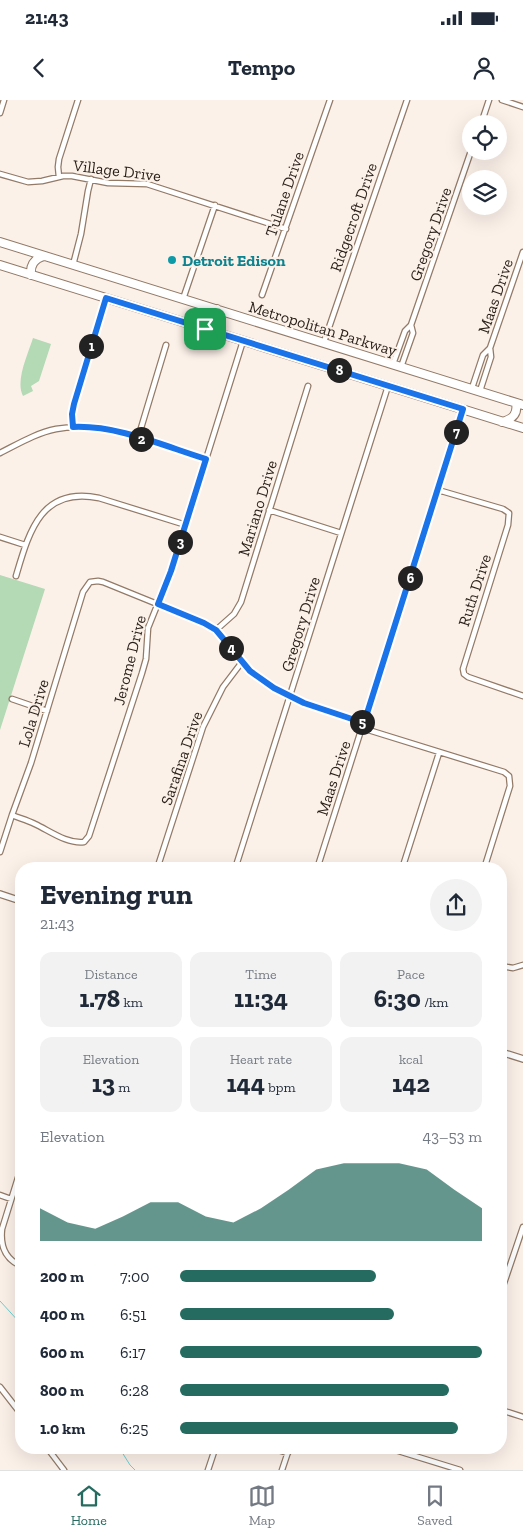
<!DOCTYPE html>
<meta charset="utf-8">
<style>
:root{--surface:#fff;--page:#f2f2f3;--text:#1f2937;--muted:#747a83;--line:#e0e1e3;--accent:#256b5f}
body{margin:0;font-family:"Zilla Slab",serif;background:var(--page);color:var(--text);height:100vh;display:flex;flex-direction:column;font-size:19px;white-space:nowrap}
*{box-sizing:border-box;margin:0}
p{font-size:16px;color:var(--muted)}
.icon{flex:none;width:28px;height:28px;fill:none;stroke:currentColor;stroke-width:2;stroke-linecap:round;stroke-linejoin:round}
.map{position:relative;flex:1;overflow:hidden}
.sheet{position:absolute;left:15px;top:762px;width:492px;height:592px;display:flex;flex-direction:column;background:var(--surface);border-radius:20px;box-shadow:0 5px 20px #0002}
.sheet>*{flex:none}
.buttons{position:absolute;left:462px;top:15px;display:grid;gap:10px}
.buttons a{display:grid;place-items:center;width:45px;height:45px;border-radius:50%;background:var(--surface);box-shadow:0 5px 20px #0002;font-size:25px}
.pin{position:absolute;display:grid;place-items:center;width:42px;height:42px;color:#fff;margin:-21px;border-radius:10px;box-shadow:0 2px 8px #0006}
.km{position:absolute;width:25px;height:25px;margin:-12px;border-radius:50%;background:#222;color:#fff;font-size:14px;line-height:25px;text-align:center}
.round{display:grid;place-items:center;flex:none;width:52px;height:52px;border-radius:26px;background:var(--page)}
.overview{display:flex;align-items:center;justify-content:space-between;height:85px;padding:0 25px}
h1{font-size:28px;font-weight:800;line-height:38px}
.figures{display:grid;grid-template-columns:repeat(3,1fr);gap:8px;height:85px;padding:5px 25px}
.figures div{display:grid;align-content:center;border-radius:12px;background:var(--page);text-align:center}
.figures b{font-size:25px;font-weight:800}
.figures small{font-size:14px;font-weight:400}
.figures p{font-size:14px}
.chart{height:140px;padding:10px 25px}
.chart p{display:flex;justify-content:space-between}
.chart svg{width:100%;height:90px;margin-top:5px;fill:var(--accent);opacity:.7}
ul{padding:0 25px;list-style:none;font-size:16px}
li{display:grid;grid-template-columns:80px 60px 1fr;align-items:center;height:38px}
li i{height:12px;border-radius:6px;background:var(--accent)}
.status{display:flex;justify-content:space-between;align-items:center;height:35px;padding:0 25px;background:var(--surface);direction:ltr}
.status svg{height:14px;fill:currentColor}
header{display:flex;justify-content:space-between;align-items:center;height:65px;padding:0 25px;background:var(--surface);font-size:22px;font-weight:800}
.dock{display:flex;justify-content:space-around;align-items:center;height:70px;border-top:1px solid var(--line);background:var(--surface);font-size:14px;color:var(--muted)}
.dock a{display:grid;justify-items:center;gap:2px}
.dock .current{color:var(--accent)}
.map>svg:first-child{display:block}
.green{fill:#b3d9b5}
.lines{fill:none;stroke-linecap:round;stroke-linejoin:round}
.stream{stroke:#6dd0d3;stroke-width:1}
.minor-casing{stroke:#927a67;stroke-width:7}
.tertiary-casing{stroke:#927a67;stroke-width:8}
.primary-casing{stroke:#927a67;stroke-width:10}
.minor{stroke:#fff;stroke-width:4.5}
.tertiary{stroke:#fff;stroke-width:5.5}
.primary{stroke:#fff;stroke-width:8}
.route-casing{stroke:#fff;stroke-width:10}
.route{stroke:#1a73e8;stroke-width:6}
.culture-dot{fill:#0f9aa8;stroke:#fcf1e9;stroke-width:2}
.labels{text-anchor:middle;stroke-width:4.5;stroke-linejoin:round;paint-order:stroke}
.street-label{font-size:16px;fill:#291f18;stroke:#fcf1e9}
.culture-label{font-size:16px;font-weight:bold;fill:#0d838f;stroke:#fcf1e9;text-anchor:start}
</style>
<div class="status"><b>21:43</b><svg viewBox="0 0 49 12"><path d="M0 12V9h3v3zM5 12V6h3v6zM10 12V3h3v9zM15 12V0h3v12zM26 1h20v11H26zM47 4h2v5h-2z"/></svg></div>
<header><svg class="icon" aria-label="back" viewBox="0 0 24 24"><path d="M15 5l-7 7 7 7"/></svg>Tempo<svg class="icon" aria-label="person" viewBox="0 0 24 24"><circle cx="12" cy="8" r="4"/><path d="M4 21q1-7 8-7t8 7"/></svg></header>
<div class="map">
<svg width="523" height="1370" viewBox="0 0 523 1370">
<rect width="100%" height="100%" fill="#fcf1e9"/>
<!-- green -->
<path class="green" d="M33 238 51 244 39 281 31 286 33 291 23 296C15 281 28 254 33 238Z
M0 475 45 489 0 630Z"/>
<g class="lines">
<!-- stream -->
<path class="stream" d="M0 1201 21 1224
M120 1349 130 1365 135 1370"/>
<!-- minor casing -->
<g class="minor-casing">
<path id="minor" d="M502 0 523 7
M0 13 4 0
M481 24 489 0
M0 74 28 82 42 81 63 76H72L108 83 147 84 286 129
M59 77 58 67 59 59 78 0
M73 165 81 134 88 91 91 79
M262 195 330 0
M183 199 215 105
M324 242 407 0
M393 264 405 231 411 225 471 51
M401 267 413 233 411 225
M472 288 483 255 490 248 523 152
M480 291 491 257 490 248
M73 327 72 314 74 304 106 198
M138 338 166 245
M0 353C18 344 36 333 56 329 105 320 159 345 206 359
M438 390 503 409 509 413 508 425 463 569 464 574 468 577 523 596
M269 410 341 433
M0 437 25 445
M16 476C29 432 41 386 99 398L186 425
M216 530 234 514 241 502 308 286
M12 599 47 611
M362 628 504 672 509 676 510 686 484 769
M12 715C19 718 27 720 35 724 50 731 67 744 84 742L89 736 142 573 146 559 148 528 171 471 243 241
M0 752 12 715 31 663 83 492 90 482 98 481 103 482 204 523C225 534 234 558 252 573 284 599 325 610 364 623
M157 769 203 627 223 587 242 562
M235 769 388 286
M317 769 463 309
M402 769 439 653
M501 866 513 868 523 865
M21 1068 2 1129C0 1146 5 1159 21 1166
M0 1095 11 1099
M501 1192 523 1127
M0 1287 21 1314
M501 1310 523 1317
M48 1349 64 1370
M274 1349 288 1353
M392 1349 460 1370
M208 1370 215 1349
M282 1370 289 1349"/>
</g>
<!-- tertiary casing -->
<g class="tertiary-casing">
<path id="tertiary" d="M0 794 21 801
M501 952 523 959"/>
</g>
<!-- primary casing -->
<g class="primary-casing">
<path id="primary" d="M0 142 523 305
M0 165 523 328
M31 175C30 165 34 159 44 156
M205 229C201 218 206 212 217 209
M502 322C513 319 518 314 516 303"/>
</g>
<!-- minor -->
<use href="#minor" class="minor"/>
<!-- tertiary -->
<use href="#tertiary" class="tertiary"/>
<!-- primary -->
<use href="#primary" class="primary"/>
</g>
<g class="lines">
<!-- route casing -->
<g class="route-casing">
<path id="route" d="M106 198 463 309 364 623 304 603 274 588 250 571 216 530 204 523 158 504 171 471 206 359C164 346 117 325 73 327L72 314 74 304Z"/>
</g>
<!-- route -->
<use href="#route" class="route"/>
</g>
<!-- markers -->
<circle class="culture-dot" cx="172" cy="160" r="5"/>
<g class="labels">
<!-- street labels -->
<g class="street-label">
<text transform="translate(117 70) rotate(7)" y="6">Village Drive</text>
<text transform="translate(284 94) rotate(-71)" y="6">Tulane Drive</text>
<text transform="translate(353 117) rotate(-71)" y="6">Ridgecroft Drive</text>
<text transform="translate(430 134) rotate(-71)" y="6">Gregory Drive</text>
<text transform="translate(495 196) rotate(-71)" y="6">Maas Drive</text>
<text transform="translate(323 228) rotate(17)" y="6">Metropolitan Parkway</text>
<text transform="translate(257 408) rotate(-73)" y="6">Mariano Drive</text>
<text transform="translate(474 490) rotate(-72)" y="6">Ruth Drive</text>
<text transform="translate(300 524) rotate(-73)" y="6">Gregory Drive</text>
<text transform="translate(129 560) rotate(-76)" y="6">Jerome Drive</text>
<text transform="translate(33 613) rotate(-73)" y="6">Lola Drive</text>
<text transform="translate(181 658) rotate(-71)" y="6">Sarafina Drive</text>
<text transform="translate(333 678) rotate(-72)" y="6">Maas Drive</text>
</g>
<!-- culture labels -->
<g class="culture-label">
<text x="182" y="166">Detroit Edison</text>
</g>
</g>
</svg>
<div class="buttons">
<a><svg class="icon" aria-label="locate" viewBox="0 0 24 24"><circle cx="12" cy="12" r="6"/><path d="M12 2v4M12 18v4M2 12h4M18 12h4"/></svg></a>
<a><svg class="icon" aria-label="layers" viewBox="0 0 24 24"><path d="M12 4l9 5-9 5-9-5zM3 14l9 5 9-5"/></svg></a>
</div>
<div class="pin" style="left:205px;top:229px;background:#1e9e55"><svg class="icon" aria-label="arrive" viewBox="0 0 24 24"><path d="M6 21V4h12l-3 4 3 4H6"/></svg></div>
<b class="km" style="left:91px;top:246px">1</b>
<b class="km" style="left:141px;top:339px">2</b>
<b class="km" style="left:180px;top:442px">3</b>
<b class="km" style="left:231px;top:548px">4</b>
<b class="km" style="left:362px;top:622px">5</b>
<b class="km" style="left:410px;top:478px">6</b>
<b class="km" style="left:456px;top:332px">7</b>
<b class="km" style="left:339px;top:270px">8</b>
<section class="sheet">
<div class="overview"><div><h1>Evening run</h1><p>21:43</p></div><a class="round"><svg class="icon" aria-label="share" viewBox="0 0 24 24"><path d="M12 15V3M7 8l5-5 5 5M5 13v7h14v-7"/></svg></a></div>
<div class="figures">
<div><p>Distance</p><b>1.78<small> km</small></b></div>
<div><p>Time</p><b>11:34</b></div>
<div><p>Pace</p><b>6:30<small> /km</small></b></div>
</div>
<div class="figures">
<div><p>Elevation</p><b>13<small> m</small></b></div>
<div><p>Heart rate</p><b>144<small> bpm</small></b></div>
<div><p>kcal</p><b>142</b></div>
</div>
<div class="chart"><p><span>Elevation</span>43–53 m</p>
<svg viewBox="0 0 160 44" preserveAspectRatio="none"><path d="M0 44V28L10 35L20 38L30 32L40 25L50 25L60 32L70 35L80 28L90 19L100 9L110 6L120 6L130 6L140 9L150 19L160 28V44z"/></svg>
</div>
<ul>
<li><b>200 m</b>7:00<i style="width:65%"></i></li>
<li><b>400 m</b>6:51<i style="width:71%"></i></li>
<li><b>600 m</b>6:17<i style="width:100%"></i></li>
<li><b>800 m</b>6:28<i style="width:89%"></i></li>
<li><b>1.0 km</b>6:25<i style="width:92%"></i></li>
</ul>
</section>
</div>
<nav class="dock">
<a class="current"><svg class="icon" aria-label="home" viewBox="0 0 24 24"><path d="M3 11l9-7 9 7M6 9v11h12V9"/></svg>Home</a>
<a><svg class="icon" aria-label="map" viewBox="0 0 24 24"><path d="M3 6l6-2 6 2 6-2v14l-6 2-6-2-6 2zM9 4v14M15 6v14"/></svg>Map</a>
<a><svg class="icon" aria-label="saved" viewBox="0 0 24 24"><path d="M7 4h10v16l-5-4-5 4z"/></svg>Saved</a>
</nav>
